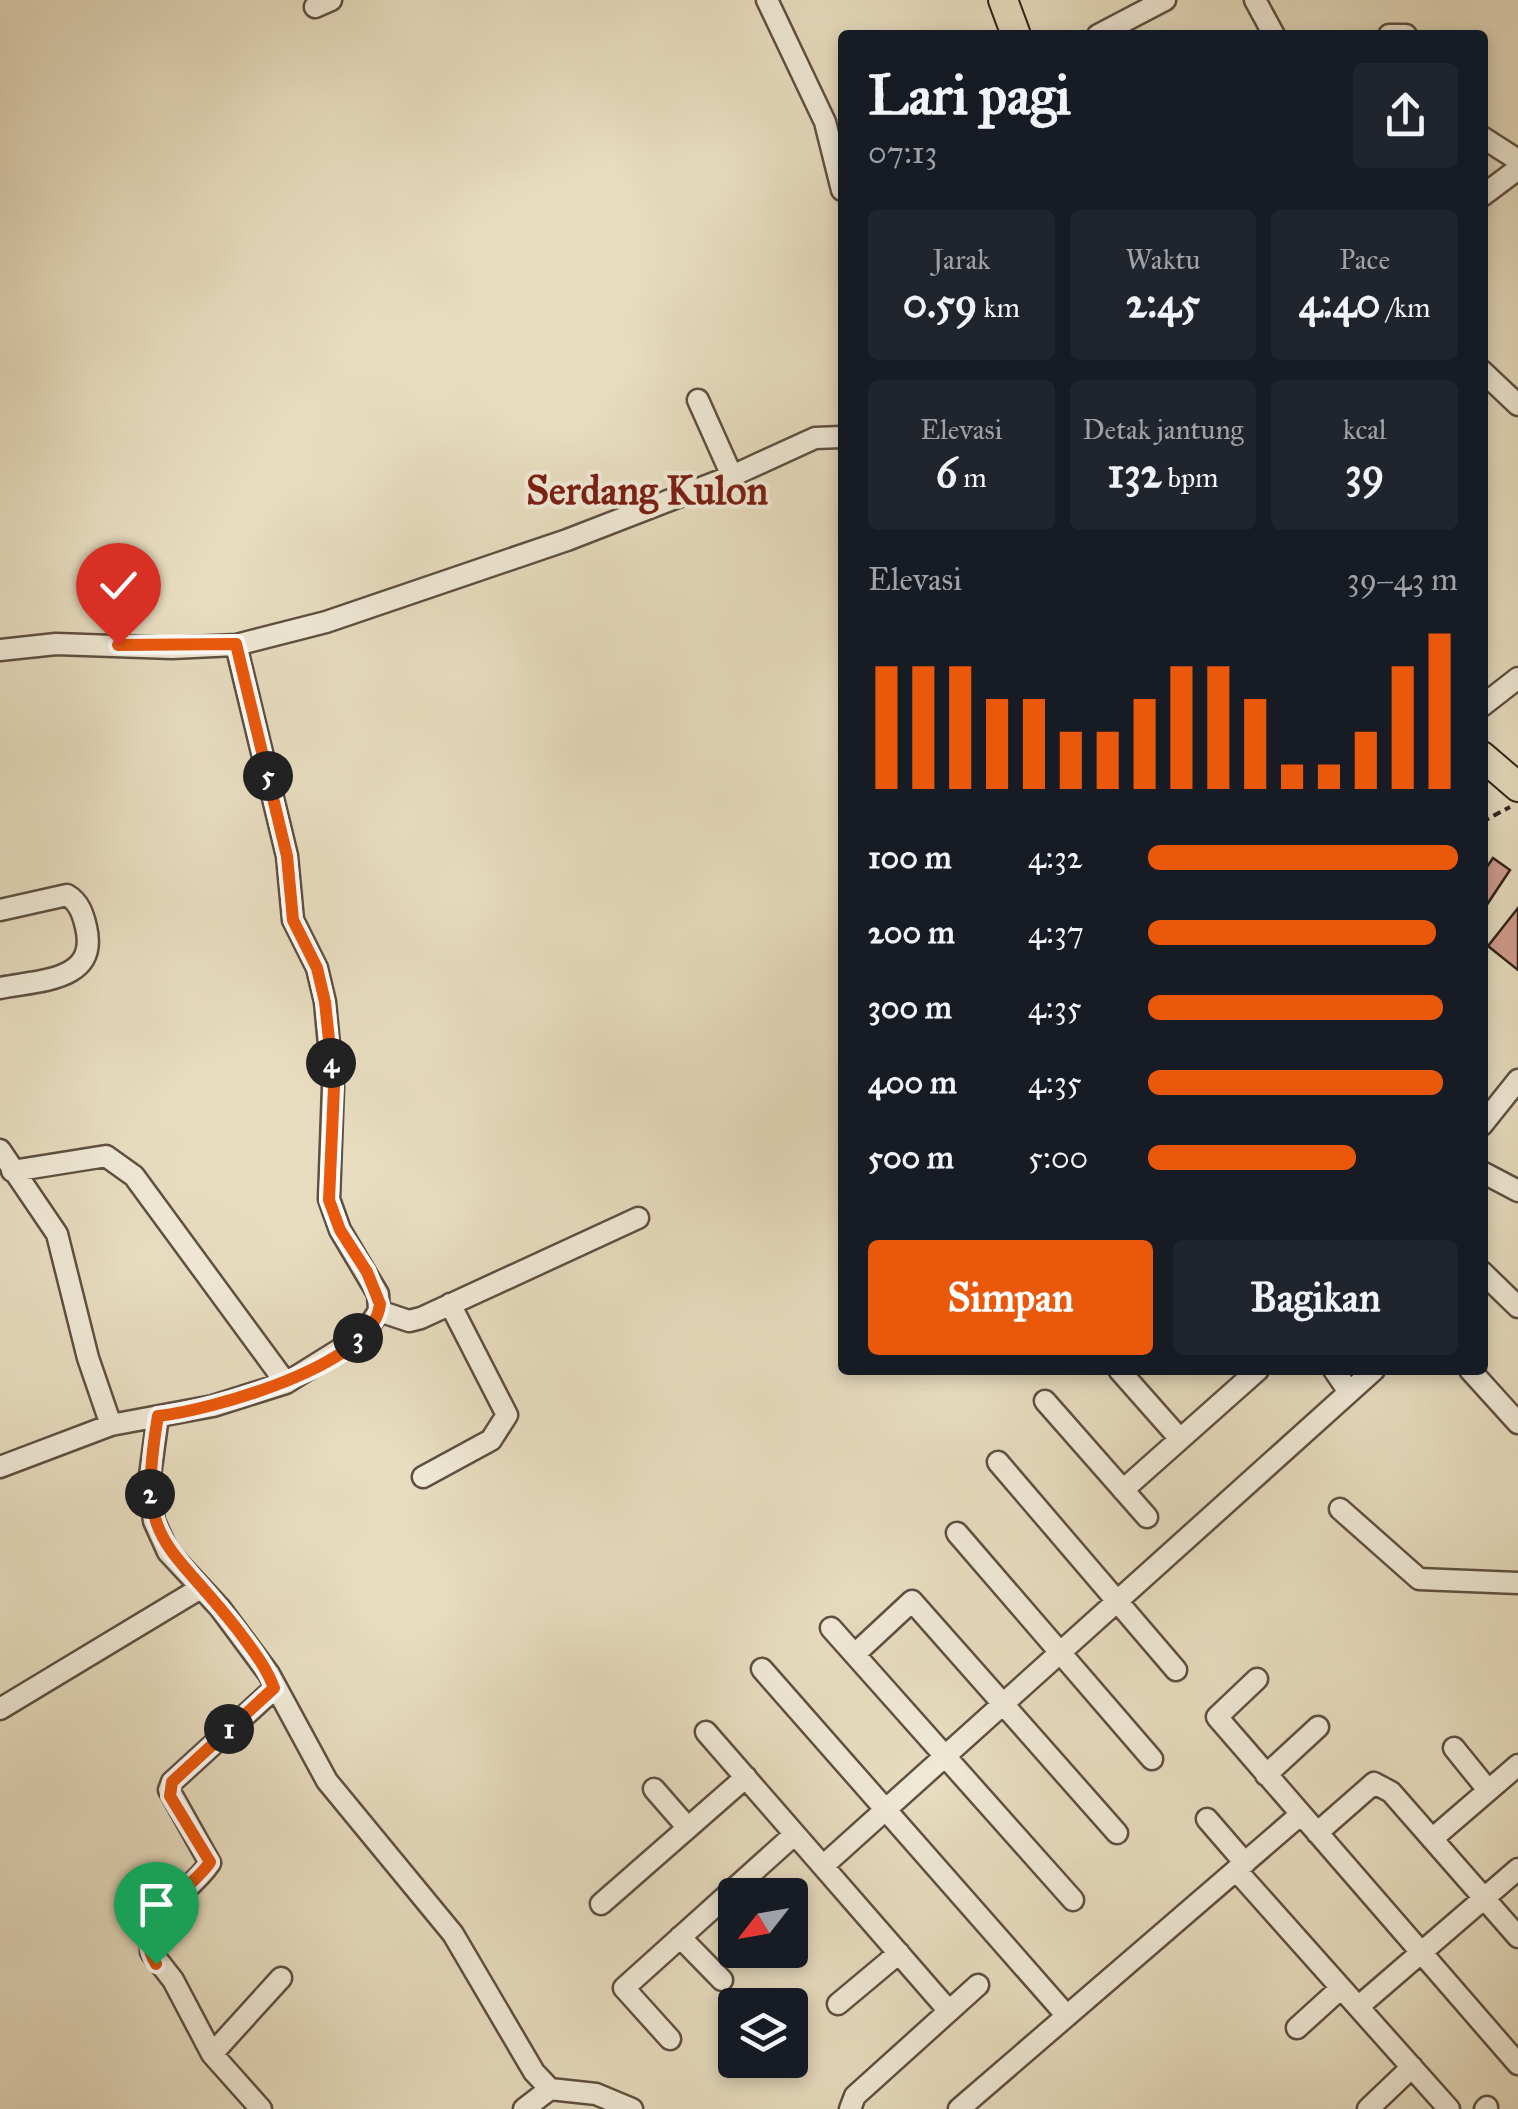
<!DOCTYPE html>
<html lang="id">
<meta charset="utf-8">
<style>
:root{--surface:#171b24;--page:#20242c;--text:#f1f3f6;--muted:#9ea1a6;--accent:#ea580c}
body{margin:0;font-family:"IM FELL Great Primer",serif;background:var(--page);color:var(--text);height:100vh;display:flex;flex-direction:column;font-size:38px;white-space:nowrap}
*{box-sizing:border-box;margin:0}
p{font-size:32px;color:var(--muted)}
.icon{flex:none;width:55px;height:55px;fill:none;stroke:currentColor;stroke-width:2;stroke-linecap:round;stroke-linejoin:round}
.map{position:relative;flex:1;overflow:hidden}
.side{position:absolute;left:838px;top:30px;width:650px;height:1345px;display:flex;flex-direction:column;background:var(--surface);border-radius:10px;box-shadow:0 5px 15px #0003}
.side>*{flex:none}
.needle{width:65px;rotate:239deg}
.tools{position:absolute;left:718px;top:1878px;display:grid;gap:20px}
.tools a{display:grid;place-items:center;width:90px;height:90px;border-radius:10px;background:var(--surface);box-shadow:0 5px 15px #0003;font-size:50px}
.pin{position:absolute;display:grid;place-items:center;width:85px;height:85px;color:#fff;margin:-102px -42px;border-radius:50% 50% 50% 0;rotate:-45deg;box-shadow:0 0 10px #0007}
.pin .icon{rotate:45deg}
.km{position:absolute;width:50px;height:50px;margin:-25px;border-radius:50%;background:#222;color:#fff;font-size:28px;line-height:50px;text-align:center}
.round{display:grid;place-items:center;flex:none;width:105px;height:105px;border-radius:10px;background:var(--page)}
.head{display:flex;align-items:center;justify-content:space-between;height:170px;padding:0 30px}
h1{font-size:55px;font-weight:800;line-height:75px}
.stats{display:grid;grid-template-columns:repeat(3,1fr);gap:15px;height:170px;padding:10px 30px}
.stats div{display:grid;align-content:center;border-radius:10px;background:var(--page);text-align:center}
.stats b{font-size:42px;font-weight:800}
.stats small{font-size:28px;font-weight:400}
.stats p{font-size:28px}
.chart{height:280px;padding:20px 30px}
.chart p{display:flex;justify-content:space-between}
.chart svg{width:100%;height:180px;margin-top:10px;stroke:var(--accent);stroke-width:6}
.button{display:flex;gap:20px;margin-top:auto;padding:20px 30px}
.button a{flex:1;height:115px;border-radius:10px;background:var(--accent);color:#fff;font-size:40px;font-weight:800;line-height:115px;text-align:center}
.button a+a{background:var(--page);color:var(--text)}
ul{padding:0 30px;list-style:none;font-size:32px}
li{display:grid;grid-template-columns:160px 120px 1fr;align-items:center;height:75px}
li i{height:25px;border-radius:12px;background:var(--accent)}
.map>svg:first-child{display:block}
.building{fill:#d29d8f;stroke:#302219;stroke-width:2.5}
.lines{fill:none;stroke-linecap:round;stroke-linejoin:round}
.minor-casing{stroke:#5e5042;stroke-width:25}
.major-casing{stroke:#302219;stroke-width:32}
.path{stroke:#302219;stroke-width:4;stroke-dasharray:8 5;stroke-linecap:butt}
.minor{stroke:#efe8d5;stroke-width:20}
.major{stroke:#e7dcbf;stroke-width:28}
.route-casing{stroke:#fff;stroke-width:20}
.route{stroke:#ea580c;stroke-width:12}
.labels{text-anchor:middle;stroke-width:8;stroke-linejoin:round;paint-order:stroke}
.quarter-label{font-size:40px;font-weight:bold;fill:#7a1f14;stroke:#efe8d5}
</style>
<div class="map">
<svg width="1518" height="2109" viewBox="0 0 1518 2109">
<rect width="100%" height="100%" fill="#e7dcbf"/>
<filter id="stains"><feTurbulence type="fractalNoise" baseFrequency=".002" numOctaves="4"/><feColorMatrix values="0 0 0 0 .2 0 0 0 0 .09 0 0 0 0 .02 0 0 0 .5 -.17"/></filter>
<radialGradient id="worn" r=".72"><stop offset=".6" stop-color="#630" stop-opacity="0"/><stop offset="1" stop-color="#630" stop-opacity=".3"/></radialGradient>
<!-- building -->
<path class="building" d="M1493 858 1510 870 1482 912V874Z
M1518 908V970L1488 946Z"/>
<g class="lines">
<!-- minor casing -->
<g class="minor-casing">
<path id="minor" d="M767 0 825 122 842 190
M1255 0 1274 35
M315 7 331 0
M1098 35 1165 0
M1389 35H1406
M1482 137 1518 160
M1482 196 1518 169
M1482 371 1518 405
M698 400 732 476
M0 650 56 644 172 648 236 645 326 622 567 540 732 476 815 438 842 437
M1482 706 1518 678
M0 910 67 895C79 902 83 914 86 927 99 982 39 980 0 988
M1482 1125 1518 1080
M0 1150 57 1234 88 1358 111 1425
M12 1171 106 1156 134 1176 286 1383
M1482 1172 1518 1191
M1482 1272 1518 1307
M379 1311 409 1321 421 1318 638 1218
M1119 1370 1180 1439
M1334 1370 1349 1392
M1470 1370 1518 1423
M1045 1401 1147 1517
M158 1416 149 1483 154 1521 168 1552 220 1608 269 1674 327 1781 453 1934 534 2072 550 2089 596 2094 632 2109
M998 1462 1176 1670
M0 1467 111 1425 213 1406 286 1383 363 1335 379 1311 378 1294 340 1230 329 1199 333 1087 325 1002 317 968 293 920 287 856 236 645
M423 1477 491 1440 507 1415 450 1304
M1123 1490 1258 1370
M1340 1509 1419 1579 1518 1583
M957 1533 1152 1759
M831 1628 1073 1900
M855 1654 912 1601 1117 1833
M762 1669 1067 2016
M1257 1679 1217 1717 1518 2064
M0 1709 199 1589
M706 1732 949 2011
M1454 1748 1488 1790
M1266 1775 1318 1727
M654 1789 688 1828
M1207 1819 1245 1863
M1317 1833 1374 1783 1391 1792 1518 1937
M1432 1839 1518 1765
M823 1866 1374 1370
M1236 1870 1449 2109
M601 1904 746 1777
M680 1937 722 1980
M838 2004 899 1953
M1358 2007 1518 1869
M1297 2028 1341 1988
M670 2039 624 1988 795 1834
M212 2054 173 1980 151 1952C150 1905 188 1896 210 1863L169 1790 172 1782 274 1689
M261 2109 212 2054 281 1978
M524 2109 550 2089
M850 2109 855 2096 978 1985
M959 2109 1300 1815
M1368 2109 1412 2067
M1485 2109 1487 2107"/>
</g>
<!-- major casing -->
<g class="major-casing">
<path id="major" d="M1003 0 1016 35
M1482 756 1518 787"/>
</g>
<!-- path -->
<path class="path" d="M1482 822 1510 807"/>
<!-- minor -->
<use href="#minor" class="minor"/>
<!-- major -->
<use href="#major" class="major"/>
</g>
<g class="lines">
<!-- route casing -->
<g class="route-casing">
<path id="route" d="M118 645 236 644 287 856 293 920 317 968 325 1002 334 1087 329 1200 340 1230 367 1272 380 1304C374 1366 210 1410 158 1416 136 1545 166 1538 237 1629 251 1648 266 1666 274 1688L172 1782 170 1796 210 1862C191 1892 128 1920 156 1964"/>
</g>
<!-- route -->
<use href="#route" class="route"/>
</g>
<g class="labels">
<!-- quarter labels -->
<g class="quarter-label">
<text x="647" y="504">Serdang Kulon</text>
</g>
</g>
<rect width="100%" height="100%" filter="url(#stains)"/>
<rect width="100%" height="100%" fill="url(#worn)"/>
</svg>
<div class="tools">
<a><svg class="needle" viewBox="-14 -14 28 28"><path d="M0-13l5 13h-10z" fill="#e53935"/><path d="M0 13l5-13h-10z" fill="#9ea1a6"/></svg></a>
<a><svg class="icon" aria-label="layers" viewBox="0 0 24 24"><path d="M12 4l9 5-9 5-9-5zM3 14l9 5 9-5"/></svg></a>
</div>
<div class="pin" style="left:156px;top:1964px;background:#1e9e55"><svg class="icon" aria-label="arrive" viewBox="0 0 24 24"><path d="M6 21V4h12l-3 4 3 4H6"/></svg></div>
<div class="pin" style="left:118px;top:645px;background:#d93025"><svg class="icon" aria-label="check" viewBox="0 0 24 24"><path d="M5 12l5 5 9-10"/></svg></div>
<b class="km" style="left:229px;top:1729px">1</b>
<b class="km" style="left:150px;top:1494px">2</b>
<b class="km" style="left:358px;top:1338px">3</b>
<b class="km" style="left:331px;top:1063px">4</b>
<b class="km" style="left:268px;top:776px">5</b>
<section class="side">
<div class="head"><div><h1>Lari pagi</h1><p>07:13</p></div><a class="round"><svg class="icon" aria-label="share" viewBox="0 0 24 24"><path d="M12 15V3M7 8l5-5 5 5M5 13v7h14v-7"/></svg></a></div>
<div class="stats">
<div><p>Jarak</p><b>0.59<small> km</small></b></div>
<div><p>Waktu</p><b>2:45</b></div>
<div><p>Pace</p><b>4:40<small> /km</small></b></div>
</div>
<div class="stats">
<div><p>Elevasi</p><b>6<small> m</small></b></div>
<div><p>Detak jantung</p><b>132<small> bpm</small></b></div>
<div><p>kcal</p><b>39</b></div>
</div>
<div class="chart"><p><span>Elevasi</span>39–43 m</p>
<svg viewBox="0 0 160 44" preserveAspectRatio="none"><path d="M5 44V14M15 44V14M25 44V14M35 44V22M45 44V22M55 44V30M65 44V30M75 44V22M85 44V14M95 44V14M105 44V22M115 44V38M125 44V38M135 44V30M145 44V14M155 44V6"/></svg>
</div>
<ul>
<li><b>100 m</b>4:32<i style="width:100%"></i></li>
<li><b>200 m</b>4:37<i style="width:93%"></i></li>
<li><b>300 m</b>4:35<i style="width:95%"></i></li>
<li><b>400 m</b>4:35<i style="width:95%"></i></li>
<li><b>500 m</b>5:00<i style="width:67%"></i></li>
</ul>
<div class="button"><a>Simpan</a><a>Bagikan</a></div>
</section>
</div>
